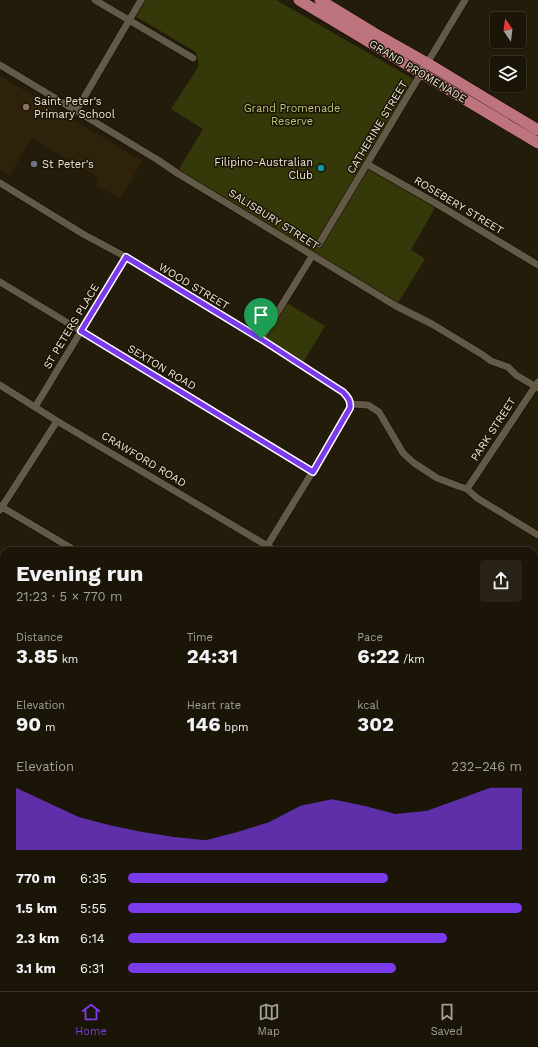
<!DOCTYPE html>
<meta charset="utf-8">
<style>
:root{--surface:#1b1508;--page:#282216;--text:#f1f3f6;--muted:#a09f9c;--line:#393429;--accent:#7c3aed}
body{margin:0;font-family:"Work Sans",sans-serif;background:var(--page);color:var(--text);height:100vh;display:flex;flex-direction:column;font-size:15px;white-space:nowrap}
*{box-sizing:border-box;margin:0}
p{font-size:13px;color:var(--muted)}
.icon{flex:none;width:22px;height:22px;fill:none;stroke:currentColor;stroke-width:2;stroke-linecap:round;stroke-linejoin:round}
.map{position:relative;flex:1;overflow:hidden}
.details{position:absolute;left:0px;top:547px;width:538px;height:444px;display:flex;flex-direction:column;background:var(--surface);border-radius:12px 12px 0 0;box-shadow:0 1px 3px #0004,0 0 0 1px var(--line)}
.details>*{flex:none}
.needle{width:26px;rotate:346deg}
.buttons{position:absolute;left:490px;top:12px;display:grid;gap:8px}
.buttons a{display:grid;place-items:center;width:36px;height:36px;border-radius:4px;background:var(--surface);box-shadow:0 1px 3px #0004,0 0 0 1px var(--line);font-size:20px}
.pin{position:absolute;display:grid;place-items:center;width:34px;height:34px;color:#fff;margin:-41px -17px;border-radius:50% 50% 50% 0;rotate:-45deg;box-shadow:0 0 4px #0007}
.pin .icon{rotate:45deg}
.round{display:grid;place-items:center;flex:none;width:42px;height:42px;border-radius:4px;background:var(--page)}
.overview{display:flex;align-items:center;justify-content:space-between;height:68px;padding:0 16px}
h1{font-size:22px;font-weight:700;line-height:30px}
.figures{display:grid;grid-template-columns:repeat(3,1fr);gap:6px;height:68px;padding:4px 16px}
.figures div{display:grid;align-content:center}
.figures b{font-size:20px;font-weight:700}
.figures small{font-size:11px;font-weight:400}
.figures p{font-size:11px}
.chart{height:112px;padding:8px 16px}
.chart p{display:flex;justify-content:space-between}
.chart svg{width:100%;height:72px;margin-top:4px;fill:var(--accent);opacity:.7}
ul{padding:0 16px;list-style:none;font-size:13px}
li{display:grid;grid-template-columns:64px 48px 1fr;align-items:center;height:30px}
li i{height:10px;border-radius:5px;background:var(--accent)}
.tabs{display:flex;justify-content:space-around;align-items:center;height:56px;border-top:1px solid var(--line);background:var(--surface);font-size:11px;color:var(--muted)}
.tabs a{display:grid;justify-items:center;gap:2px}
.tabs .on{color:var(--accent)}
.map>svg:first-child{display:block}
.commercial{fill:#321f20}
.built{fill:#2e230a}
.green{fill:#35390a}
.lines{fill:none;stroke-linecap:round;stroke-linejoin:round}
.minor-casing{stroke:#0d0700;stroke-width:8}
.primary-casing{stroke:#0d0700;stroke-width:12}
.minor{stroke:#625946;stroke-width:7}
.primary{stroke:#bd747d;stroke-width:11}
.route-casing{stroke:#fff;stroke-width:8}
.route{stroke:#7c3aed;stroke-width:5}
.education-dot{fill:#8d6e63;stroke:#1b1303;stroke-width:1.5}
.worship-dot{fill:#6b7280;stroke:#1b1303;stroke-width:1.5}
.culture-dot{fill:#0f9aa8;stroke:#1b1303;stroke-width:1.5}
.labels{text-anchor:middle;stroke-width:3;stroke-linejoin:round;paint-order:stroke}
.street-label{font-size:11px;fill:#eae5da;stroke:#1b1303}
.poi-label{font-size:11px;fill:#eae5da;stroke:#1b1303;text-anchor:start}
.park-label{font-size:11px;fill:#bcc77b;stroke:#1b1303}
</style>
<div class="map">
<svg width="538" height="991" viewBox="0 0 538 991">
<rect width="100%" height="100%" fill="#241c0b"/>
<!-- commercial -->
<path class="commercial" d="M450 987H529L527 991H447Z"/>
<!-- built -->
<path class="built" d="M0 76 142 161 120 199 95 184 99 178 32 138 9 176 0 170Z"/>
<!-- green -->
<path class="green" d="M143 0H276L417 81 368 164 437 204 411 250 425 259 396 306 177 173 203 129 171 109 199 66 196 52 135 16Z
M285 302 325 326 303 363 261 339Z"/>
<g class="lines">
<!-- minor casing -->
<g class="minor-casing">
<path id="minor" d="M95 0 193 58
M0 65 158 160 177 173 396 306 432 324 483 355 491 361 508 367 516 375 538 388
M76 111 141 0
M367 164 437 204 538 265
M0 183 83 234 126 257 261 339 343 392 349 398 351 404
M319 244 465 0
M0 282 313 471
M261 339 312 256
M0 385 57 421 276 551
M351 404 368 405 379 412 403 453 414 463 437 478 458 486 467 489 477 498 538 535
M35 407 126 257
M467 489 538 382
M0 506 76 551
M0 510 57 421
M264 551 313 471 350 408 351 404
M534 575 538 568
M0 626 4 628
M534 705 538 708
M0 759 4 761
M534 825 538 828
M0 888 4 890
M534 911 538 913
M534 967 538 970
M162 987 169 991
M377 987 383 991
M0 989 4 982"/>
</g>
<!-- primary casing -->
<g class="primary-casing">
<path id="primary" d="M299 0 538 143
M320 0 374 33 427 63 538 130
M534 849 538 842
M534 864 538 857
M431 991 434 987
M443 991 446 987"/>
</g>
<!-- minor -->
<use href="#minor" class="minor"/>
<!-- primary -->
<use href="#primary" class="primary"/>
</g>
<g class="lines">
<!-- route casing -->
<g class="route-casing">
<path id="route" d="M126 257 261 339 343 392C348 397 351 401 350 408L313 472 81 331Z"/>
</g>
<!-- route -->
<use href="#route" class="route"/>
</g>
<!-- markers -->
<circle class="education-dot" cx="26" cy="107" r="4"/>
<circle class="worship-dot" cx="34" cy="164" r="4"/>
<circle class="culture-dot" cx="321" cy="168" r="4"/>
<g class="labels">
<!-- street labels -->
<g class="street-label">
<text transform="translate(418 71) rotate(31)" y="4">GRAND PROMENADE</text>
<text transform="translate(377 127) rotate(-59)" y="4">CATHERINE STREET</text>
<text transform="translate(459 205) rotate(31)" y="4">ROSEBERY STREET</text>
<text transform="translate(274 219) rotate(32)" y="4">SALISBURY STREET</text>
<text transform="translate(194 286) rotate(31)" y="4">WOOD STREET</text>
<text transform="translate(71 326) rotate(-59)" y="4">ST PETERS PLACE</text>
<text transform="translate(162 367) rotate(31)" y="4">SEXTON ROAD</text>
<text transform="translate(493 429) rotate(-57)" y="4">PARK STREET</text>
<text transform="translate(144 459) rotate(31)" y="4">CRAWFORD ROAD</text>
</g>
<!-- poi labels -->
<g class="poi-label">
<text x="34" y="105">Saint Peter's<tspan x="34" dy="13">Primary School</tspan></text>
<text x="313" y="166" text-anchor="end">Filipino-Australian<tspan x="313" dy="13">Club</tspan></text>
<text x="42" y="168">St Peter's</text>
</g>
<!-- park labels -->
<g class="park-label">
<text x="292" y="112">Grand Promenade<tspan x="292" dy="13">Reserve</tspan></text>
</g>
</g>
</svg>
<div class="buttons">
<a><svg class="needle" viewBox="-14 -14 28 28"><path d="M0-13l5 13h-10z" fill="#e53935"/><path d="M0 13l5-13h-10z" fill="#a09f9c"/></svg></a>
<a><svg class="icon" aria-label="layers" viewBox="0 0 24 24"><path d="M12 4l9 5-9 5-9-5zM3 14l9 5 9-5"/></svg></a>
</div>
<div class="pin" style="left:261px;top:339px;background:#1e9e55"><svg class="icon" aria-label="arrive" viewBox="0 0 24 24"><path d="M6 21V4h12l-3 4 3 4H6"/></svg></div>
<section class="details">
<div class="overview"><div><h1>Evening run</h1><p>21:23 · 5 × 770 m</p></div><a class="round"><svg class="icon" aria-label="share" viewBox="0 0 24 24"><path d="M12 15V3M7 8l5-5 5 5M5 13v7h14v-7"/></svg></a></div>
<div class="figures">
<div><p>Distance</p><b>3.85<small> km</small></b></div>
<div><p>Time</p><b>24:31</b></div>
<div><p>Pace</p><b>6:22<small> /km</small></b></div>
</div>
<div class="figures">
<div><p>Elevation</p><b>90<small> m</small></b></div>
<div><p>Heart rate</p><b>146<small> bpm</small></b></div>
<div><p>kcal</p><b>302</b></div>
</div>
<div class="chart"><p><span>Elevation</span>232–246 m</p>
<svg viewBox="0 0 160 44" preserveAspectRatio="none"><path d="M0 44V6L10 15L20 24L30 29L40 33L50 36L60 38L70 33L80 27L90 17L100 13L110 17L120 22L130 20L140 13L150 6L160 6V44z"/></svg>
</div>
<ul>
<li><b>770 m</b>6:35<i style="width:66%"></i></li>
<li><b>1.5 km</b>5:55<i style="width:100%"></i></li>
<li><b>2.3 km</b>6:14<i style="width:81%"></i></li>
<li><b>3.1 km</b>6:31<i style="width:68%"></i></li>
</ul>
</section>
</div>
<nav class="tabs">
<a class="on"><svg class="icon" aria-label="home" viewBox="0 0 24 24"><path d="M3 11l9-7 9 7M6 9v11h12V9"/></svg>Home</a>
<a><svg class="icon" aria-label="map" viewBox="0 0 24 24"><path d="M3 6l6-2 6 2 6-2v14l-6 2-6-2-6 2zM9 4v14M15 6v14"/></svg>Map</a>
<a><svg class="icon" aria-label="saved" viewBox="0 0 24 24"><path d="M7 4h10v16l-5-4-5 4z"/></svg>Saved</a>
</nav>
